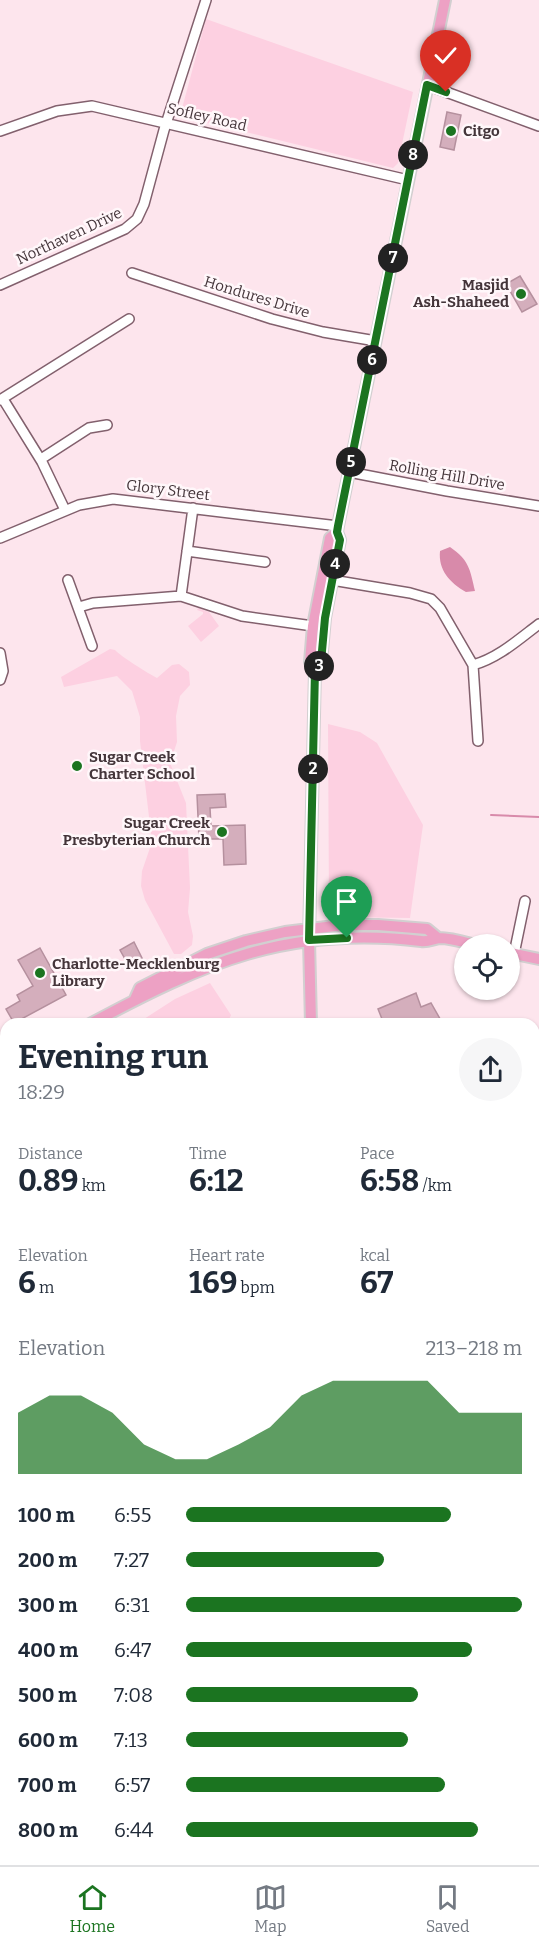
<!DOCTYPE html>
<meta charset="utf-8">
<style>
:root{--surface:#fff;--page:#f6f6f7;--text:#1f2937;--muted:#747a83;--line:#e0e1e3;--accent:#1b7420}
body{margin:0;font-family:Bitter,serif;background:var(--page);color:var(--text);height:100vh;display:flex;flex-direction:column;font-size:22px;white-space:nowrap}
*{box-sizing:border-box;margin:0}
p{font-size:20px;color:var(--muted)}
.icon{flex:none;width:33px;height:33px;fill:none;stroke:currentColor;stroke-width:2;stroke-linecap:round;stroke-linejoin:round}
.map{position:relative;flex:1;overflow:hidden}
.drawer{position:absolute;left:0px;top:1018px;width:540px;height:848px;display:flex;flex-direction:column;background:var(--surface);border-radius:18px 18px 0 0;box-shadow:0 2px 4px #0004}
.drawer>*{flex:none}
.tools{position:absolute;left:454px;top:934px;display:grid;gap:12px}
.tools a{display:grid;place-items:center;width:66px;height:66px;border-radius:50%;background:var(--surface);box-shadow:0 2px 4px #0004;font-size:30px}
.pin{position:absolute;display:grid;place-items:center;width:51px;height:51px;color:#fff;margin:-62px -26px;border-radius:50% 50% 50% 0;rotate:-45deg;box-shadow:0 0 6px #0007}
.pin .icon{rotate:45deg}
.km{position:absolute;width:30px;height:30px;margin:-15px;border-radius:50%;background:#222;color:#fff;font-size:16px;line-height:30px;text-align:center}
.round{display:grid;place-items:center;flex:none;width:63px;height:63px;border-radius:32px;background:var(--page)}
.headline{display:flex;align-items:center;justify-content:space-between;height:102px;padding:0 18px}
h1{font-size:33px;font-weight:700;line-height:45px}
.stats{display:grid;grid-template-columns:repeat(3,1fr);gap:9px;height:102px;padding:6px 18px}
.stats div{display:grid;align-content:center}
.stats b{font-size:30px;font-weight:700}
.stats small{font-size:16px;font-weight:400}
.stats p{font-size:16px}
.chart{height:168px;padding:12px 18px}
.chart p{display:flex;justify-content:space-between}
.chart svg{width:100%;height:108px;margin-top:6px;fill:var(--accent);opacity:.7}
ul{padding:0 18px;list-style:none;font-size:20px}
li{display:grid;grid-template-columns:96px 72px 1fr;align-items:center;height:45px}
li i{height:15px;border-radius:8px;background:var(--accent)}
.tabs{display:flex;justify-content:space-around;align-items:center;height:84px;border-top:2px solid var(--line);background:var(--surface);font-size:16px;color:var(--muted)}
.tabs a{display:grid;justify-items:center;gap:3px}
.tabs .current{color:var(--accent)}
.map>svg:first-child{display:block}
.green{fill:#fdd0e1}
.water{fill:#d88aaa}
.lines{fill:none;stroke-linecap:round;stroke-linejoin:round}
.stream{stroke:#d88aaa;stroke-width:2}
.building{fill:#d4aebc;stroke:#b5909e;stroke-width:1.5}
.minor-casing{stroke:#82606d;stroke-width:12}
.major-casing{stroke:#d2cfd0;stroke-width:14}
.minor{stroke:#fff;stroke-width:9}
.major{stroke:#eda1c4;stroke-width:10}
.tram{stroke:#726166;stroke-width:1.5}
.rail-casing{stroke:#726166;stroke-width:4.5}
.rail{stroke:#fff7fa;stroke-width:2;stroke-dasharray:7;stroke-linecap:butt}
.route-casing{stroke:#fff;stroke-width:12}
.route{stroke:#1b7420;stroke-width:8}
.poi-dot{fill:#1b7420;stroke:#fff7fa;stroke-width:2}
.labels{text-anchor:middle;stroke-width:5;stroke-linejoin:round;paint-order:stroke}
.street-label{font-size:15px;fill:#44353a;stroke:#fff7fa}
.poi-label{font-size:15px;font-weight:bold;fill:#44353a;stroke:#fff7fa;text-anchor:start}
</style>
<div class="map">
<svg width="539" height="1865" viewBox="0 0 539 1865">
<rect width="100%" height="100%" fill="#fde5ed"/>
<!-- green -->
<path class="green" d="M206 19 413 92 398 163 393 168 180 116Z
M198 608 209 612 219 626 201 642 188 626 203 614V612L197 610Z
M110 649 115 650C119 655 149 674 157 678L172 665 179 664 189 672 190 685 180 696 176 716 177 742 170 763 186 803 190 888 188 912 193 936 192 945 181 954H174L145 900 141 886 142 871 152 842 140 741V717L132 691 117 676 64 687 61 677Z
M328 724 360 732 377 743 423 825 410 918 339 917 329 908Z
M210 983 231 1015 227 1024H148L144 1019 175 999Z"/>
<!-- water -->
<path class="water" d="M450 547C469 560 470 569 475 591L466 592C450 583 438 570 440 551Z"/>
<g class="lines">
<!-- stream -->
<path class="stream" d="M491 815 539 817
M0 1228 6 1226"/>
</g>
<!-- building -->
<path class="building" d="M447 112 461 115 454 150 440 147Z
M520 276 537 304 522 312 506 284Z
M225 794 226 807 210 808 211 826 245 825 246 864 224 865 223 839H199L197 795Z
M134 942 143 960 130 968 120 950Z
M40 948 66 995 14 1023 6 1009 20 1001 17 995 33 986 18 960Z
M416 993 421 1007 431 1003 443 1024H384L378 1009Z
M0 1712H6V1743H0Z"/>
<g class="lines">
<!-- minor casing -->
<g class="minor-casing">
<path id="minor" d="M427 85 539 126
M0 131 57 111 92 106 408 180
M132 273 272 319 323 332 376 341
M0 285 125 229 137 219 144 204 164 130 206 0
M3 399 42 462 65 510
M0 400 129 319
M41 459 89 428 107 425
M349 472 447 491 539 506
M0 538 79 505 113 499 338 526
M187 551 265 562
M68 580 92 646
M332 580 410 593 431 599 440 608 473 665 478 741
M181 596 193 508
M79 607 93 603 181 596 242 616 313 626
M0 653 3 671 0 680
M473 665C498 658 518 640 539 624
M514 954 525 901
M534 1437 539 1441
M0 1497 6 1496
M534 1589H539
M534 1825H539
M432 1865 435 1860"/>
</g>
<!-- major casing -->
<g class="major-casing">
<path id="major" d="M315 671 310 662 313 626 330 538 337 532
M510 953 539 959
M135 999 140 988 207 954 246 941 285 932 343 925H378L427 929 438 938
M90 1024C203 963 289 925 421 941 428 942 433 939 439 938 451 938 464 942 475 945
M311 1024 309 940 315 671 321 662 325 618 340 540 337 532 338 526 445 0
M0 1078 6 1074
M534 1799 539 1819"/>
</g>
<!-- minor -->
<use href="#minor" class="minor"/>
<!-- major -->
<use href="#major" class="major"/>
<!-- tram -->
<path class="tram" d="M534 1753H539
M0 1758H6"/>
<!-- rail casing -->
<g class="rail-casing">
<path id="rail" d="M534 1776H539
M0 1780H6"/>
</g>
<!-- rail -->
<use href="#rail" class="rail"/>
</g>
<g class="lines">
<!-- route casing -->
<g class="route-casing">
<path id="route" d="M347 938 309 940 315 670 321 662 325 618 340 540 337 532 338 526 427 85 446 92"/>
</g>
<!-- route -->
<use href="#route" class="route"/>
</g>
<!-- markers -->
<g class="poi-dot">
<circle cx="451" cy="131" r="6"/>
<circle cx="521" cy="294" r="6"/>
<circle cx="77" cy="766" r="6"/>
<circle cx="222" cy="832" r="6"/>
<circle cx="40" cy="973" r="6"/>
</g>
<g class="labels">
<!-- street labels -->
<g class="street-label">
<text transform="translate(207 117) rotate(13)" y="5">Sofley Road</text>
<text transform="translate(69 236) rotate(-25)" y="5">Northaven Drive</text>
<text transform="translate(257 297) rotate(17)" y="5">Hondures Drive</text>
<text transform="translate(447 475) rotate(10)" y="5">Rolling Hill Drive</text>
<text transform="translate(168 490) rotate(7)" y="5">Glory Street</text>
</g>
<!-- poi labels -->
<g class="poi-label">
<text x="463" y="136">Citgo</text>
<text x="509" y="290" text-anchor="end">Masjid<tspan x="509" dy="17">Ash-Shaheed</tspan></text>
<text x="89" y="762">Sugar Creek<tspan x="89" dy="17">Charter School</tspan></text>
<text x="210" y="828" text-anchor="end">Sugar Creek<tspan x="210" dy="17">Presbyterian Church</tspan></text>
<text x="52" y="969">Charlotte-Mecklenburg<tspan x="52" dy="17">Library</tspan></text>
</g>
</g>
</svg>
<div class="tools">
<a><svg class="icon" aria-label="locate" viewBox="0 0 24 24"><circle cx="12" cy="12" r="6"/><path d="M12 2v4M12 18v4M2 12h4M18 12h4"/></svg></a>
</div>
<div class="pin" style="left:347px;top:938px;background:#1e9e55"><svg class="icon" aria-label="arrive" viewBox="0 0 24 24"><path d="M6 21V4h12l-3 4 3 4H6"/></svg></div>
<div class="pin" style="left:446px;top:92px;background:#d93025"><svg class="icon" aria-label="check" viewBox="0 0 24 24"><path d="M5 12l5 5 9-10"/></svg></div>
<b class="km" style="left:313px;top:769px">2</b>
<b class="km" style="left:319px;top:666px">3</b>
<b class="km" style="left:335px;top:564px">4</b>
<b class="km" style="left:351px;top:462px">5</b>
<b class="km" style="left:372px;top:360px">6</b>
<b class="km" style="left:393px;top:258px">7</b>
<b class="km" style="left:413px;top:155px">8</b>
<section class="drawer">
<div class="headline"><div><h1>Evening run</h1><p>18:29</p></div><a class="round"><svg class="icon" aria-label="share" viewBox="0 0 24 24"><path d="M12 15V3M7 8l5-5 5 5M5 13v7h14v-7"/></svg></a></div>
<div class="stats">
<div><p>Distance</p><b>0.89<small> km</small></b></div>
<div><p>Time</p><b>6:12</b></div>
<div><p>Pace</p><b>6:58<small> /km</small></b></div>
</div>
<div class="stats">
<div><p>Elevation</p><b>6<small> m</small></b></div>
<div><p>Heart rate</p><b>169<small> bpm</small></b></div>
<div><p>kcal</p><b>67</b></div>
</div>
<div class="chart"><p><span>Elevation</span>213–218 m</p>
<svg viewBox="0 0 160 44" preserveAspectRatio="none"><path d="M0 44V19L10 12L20 12L30 19L40 32L50 38L60 38L70 32L80 25L90 12L100 6L110 6L120 6L130 6L140 19L150 19L160 19V44z"/></svg>
</div>
<ul>
<li><b>100 m</b>6:55<i style="width:79%"></i></li>
<li><b>200 m</b>7:27<i style="width:59%"></i></li>
<li><b>300 m</b>6:31<i style="width:100%"></i></li>
<li><b>400 m</b>6:47<i style="width:85%"></i></li>
<li><b>500 m</b>7:08<i style="width:69%"></i></li>
<li><b>600 m</b>7:13<i style="width:66%"></i></li>
<li><b>700 m</b>6:57<i style="width:77%"></i></li>
<li><b>800 m</b>6:44<i style="width:87%"></i></li>
</ul>
</section>
</div>
<nav class="tabs">
<a class="current"><svg class="icon" aria-label="home" viewBox="0 0 24 24"><path d="M3 11l9-7 9 7M6 9v11h12V9"/></svg>Home</a>
<a><svg class="icon" aria-label="map" viewBox="0 0 24 24"><path d="M3 6l6-2 6 2 6-2v14l-6 2-6-2-6 2zM9 4v14M15 6v14"/></svg>Map</a>
<a><svg class="icon" aria-label="saved" viewBox="0 0 24 24"><path d="M7 4h10v16l-5-4-5 4z"/></svg>Saved</a>
</nav>
